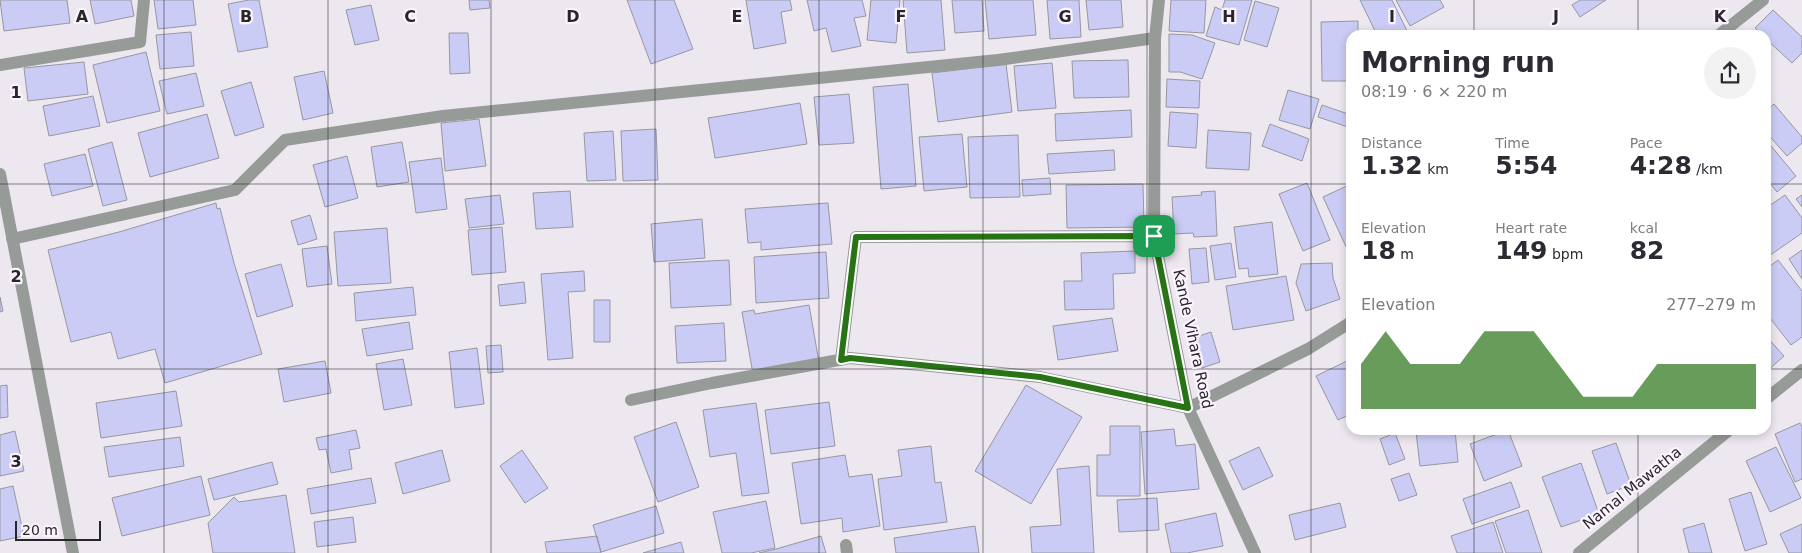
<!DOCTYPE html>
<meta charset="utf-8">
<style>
:root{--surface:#fff;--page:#f2f2f3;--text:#2b2b33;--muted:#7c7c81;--accent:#297317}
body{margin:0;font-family:"DejaVu Sans",sans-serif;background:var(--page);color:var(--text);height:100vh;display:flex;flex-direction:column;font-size:19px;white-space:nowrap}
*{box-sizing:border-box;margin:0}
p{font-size:16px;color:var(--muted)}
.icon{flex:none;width:28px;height:28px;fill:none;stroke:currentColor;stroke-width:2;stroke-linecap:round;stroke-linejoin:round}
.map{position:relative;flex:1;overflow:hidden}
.drawer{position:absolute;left:1346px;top:30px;width:425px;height:405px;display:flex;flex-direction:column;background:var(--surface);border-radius:15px;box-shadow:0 2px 8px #0003}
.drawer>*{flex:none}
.scale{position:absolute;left:15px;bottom:12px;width:86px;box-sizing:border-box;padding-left:5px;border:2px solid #29262a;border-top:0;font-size:14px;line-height:18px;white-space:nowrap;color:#29262a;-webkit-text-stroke:4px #fbf4fe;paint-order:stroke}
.pin{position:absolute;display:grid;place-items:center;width:42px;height:42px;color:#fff;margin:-21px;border-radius:10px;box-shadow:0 2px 8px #0006}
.round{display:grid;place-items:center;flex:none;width:52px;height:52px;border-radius:26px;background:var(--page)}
.overview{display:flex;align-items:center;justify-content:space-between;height:85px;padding:0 15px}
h1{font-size:28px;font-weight:800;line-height:38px}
.stats{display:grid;grid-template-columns:repeat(3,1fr);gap:8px;height:85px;padding:5px 15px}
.stats div{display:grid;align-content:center}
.stats b{font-size:25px;font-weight:800}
.stats small{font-size:14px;font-weight:400}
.stats p{font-size:14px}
.chart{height:140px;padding:10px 15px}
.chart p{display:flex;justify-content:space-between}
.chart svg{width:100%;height:90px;margin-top:5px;fill:var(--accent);opacity:.7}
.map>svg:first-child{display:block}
.building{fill:#caccf5;stroke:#9797a1}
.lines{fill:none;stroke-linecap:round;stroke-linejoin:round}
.street{stroke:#979b97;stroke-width:12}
.route-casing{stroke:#fff;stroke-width:10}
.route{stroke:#297317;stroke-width:6}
.grid{fill:none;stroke:#29262a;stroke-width:1;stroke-opacity:0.55}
.labels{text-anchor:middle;stroke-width:4.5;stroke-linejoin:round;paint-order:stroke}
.street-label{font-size:15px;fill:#29262a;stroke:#fbf4fe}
.grid-label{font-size:16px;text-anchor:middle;font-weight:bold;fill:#29262a;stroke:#fbf4fe;stroke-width:4.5;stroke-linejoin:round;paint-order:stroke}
</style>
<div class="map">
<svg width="1802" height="553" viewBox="0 0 1802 553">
<rect width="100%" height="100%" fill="#ede7f0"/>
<!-- building -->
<path class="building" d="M0 0H67L70 23 4 31Z
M90 0H131L134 16 95 24Z
M154 0H193L196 25 158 29Z
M249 0H259L268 47 238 52 228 4Z
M469 0H489L490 8 470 10Z
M627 0H674L693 49 651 64Z
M746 0H790L792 10 781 12 786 43 754 49Z
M807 0H862L866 16 854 18 861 46 832 52 826 28 814 31Z
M871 0H900L896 43 867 40Z
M903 0H941L945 50 907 53Z
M952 0H982L984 31 955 33Z
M985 0H1033L1036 35 989 39Z
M1047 0H1079L1081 37 1050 39Z
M1086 0H1121L1123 27 1089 30Z
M1171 0H1206L1204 33 1169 31Z
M1225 0H1252L1239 45 1206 36 1215 7 1222 10Z
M1360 0H1392L1409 35H1377Z
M1396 0H1440L1444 7 1410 26Z
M1580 0H1606L1580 17 1572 5Z
M1255 1 1279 8 1267 47 1244 40Z
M371 5 379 40 355 45 346 10Z
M1773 10 1802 37V53L1792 63 1766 39V35H1763L1755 28Z
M1358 21V35H1351V81H1322L1321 22Z
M191 32 194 66 160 69 156 35Z
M449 33H468L470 73 450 74Z
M1169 34 1192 35 1215 43 1202 79 1180 72H1169Z
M146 52 160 111 107 123 93 65Z
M1128 60 1129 97 1074 98 1072 61Z
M84 62 88 94 28 101 24 68Z
M1052 63 1056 108 1018 111 1014 66Z
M1006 64 1012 112 938 122 932 73Z
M324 71 333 113 303 120 294 77Z
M196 73 204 106 167 114 159 81Z
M1167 79 1200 81 1199 108 1166 107Z
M251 82 264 127 235 136 221 91Z
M908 84 916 186 881 189 873 87Z
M1288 90 1319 99 1310 129 1279 120Z
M849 94 854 143 819 145 814 97Z
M93 96 100 126 49 136 43 106Z
M800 103 807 144 715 158 708 118Z
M1774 104 1802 137V143L1787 156 1766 132V111Z
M1322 105 1351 115V128L1318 117Z
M1131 110 1132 137 1056 141 1055 114Z
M1170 112 1198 114 1196 148 1168 146Z
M207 114 219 158 150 177 138 133Z
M479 119 486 166 445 171 441 123Z
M1270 124 1309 139 1302 161 1262 146Z
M656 129 658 180 623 181 621 131Z
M1208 130 1251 133 1249 170 1206 168Z
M613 131 616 180 587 181 584 133Z
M962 134 967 187 924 191 919 137Z
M1018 135 1020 197 970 198 968 137Z
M1766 140 1796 176 1777 192 1766 178Z
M112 142 127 200 103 206 88 149Z
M402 142 409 182 377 187 371 147Z
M1114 150 1115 170 1049 174 1047 154Z
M85 154 93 186 52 196 44 164Z
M347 156 358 198 325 207 313 165Z
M441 158 447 209 416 213 409 162Z
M1050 178 1051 194 1023 196 1022 180Z
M1307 183 1330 240 1303 251 1279 194Z
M1143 184 1144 227 1067 228 1066 185Z
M1351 184V249L1348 251 1323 197Z
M570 191 573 227 536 229 533 193Z
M1215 191 1217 236 1194 237 1193 233 1174 234 1172 197 1202 195 1201 192Z
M500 195 504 224 469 228 465 199Z
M1785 195 1802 218V233L1766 258V208Z
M1802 195V207L1796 199Z
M216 203 217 209 220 208 234 263 262 354 165 383 155 349 118 359 111 332 71 342 48 250 119 232Z
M828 203 832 244 761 250V242L748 243 745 209Z
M310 215 317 239 298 245 291 221Z
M702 219 705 258 654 262 651 224Z
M1272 222 1278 274 1249 277 1248 268 1239 269 1234 227Z
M502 227 506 272 472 275 468 230Z
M387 228 391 283 338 286 334 232Z
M1231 243 1236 277 1215 280 1210 246Z
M327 246 332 284 307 287 302 249Z
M1206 248 1209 282 1192 284 1189 249Z
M1802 250V279L1789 259Z
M1135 251V273L1113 274 1114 309 1065 310 1064 281H1082L1081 253Z
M826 252 829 298 756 303 754 257Z
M729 260 731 305 671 308 669 263Z
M1778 260 1802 291V337L1791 345 1766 313V269Z
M1332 263 1333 278 1340 299 1306 311 1296 283 1301 264Z
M281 264 293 306 257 317 245 274Z
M584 271 585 291 568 292 573 358 548 360 541 274Z
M1286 276 1294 320 1233 330 1226 286Z
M524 282 526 303 500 306 498 285Z
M413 287 416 315 356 321 354 293Z
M0 297 3 311 0 312Z
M594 300H610V342H594Z
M809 305 819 362 753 374 742 312 754 310 755 314Z
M1112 318 1118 351 1058 360 1053 326Z
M409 322 413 349 367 356 362 329Z
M724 323 726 361 677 363 675 326Z
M1211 332 1220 362 1202 368 1193 338Z
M1766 336 1784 356 1766 372Z
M501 345 503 372 488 373 486 346Z
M477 348 484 404 455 408 449 352Z
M403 359 412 405 384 410 376 364Z
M1351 359V414L1338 420 1316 376Z
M325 361 331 393 284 402 278 369Z
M7 385 8 417 0 418V386Z
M1026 385 1082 417 1031 504 975 471Z
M176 391 182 426 101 438 96 403Z
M829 402 835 446 771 454 765 410Z
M756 403 769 493 742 496 736 453 710 457 703 410Z
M676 422 699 487 658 502 634 437Z
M1800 423 1802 427V479L1795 482 1775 434Z
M1110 426H1140V496H1097V455H1110Z
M1174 429 1176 446 1195 444 1199 489 1145 494 1141 432Z
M356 430 360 448 349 450 352 469 331 473 326 449 319 450 316 438Z
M1439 430H1455L1458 462 1420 466 1416 432Z
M1508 430 1522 466 1484 481 1470 444Z
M15 431 24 471 0 476V435Z
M1395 433 1405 459 1389 465 1380 439Z
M180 437 184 466 109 477 104 447Z
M1616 443 1631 485 1607 494 1592 451Z
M931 446 935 483 941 482 947 522 884 530 878 479 902 476 898 450Z
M1259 447 1273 476 1243 490 1229 461Z
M1776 447 1801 498 1770 512 1746 461Z
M442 450 450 481 403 494 395 463Z
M522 450 548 488 525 503 500 466Z
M845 455 849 477 872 474 880 526 843 532 842 518 801 524 792 463Z
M272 462 278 484 214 500 208 479Z
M1581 463 1599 514 1561 527 1542 477Z
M1089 466 1094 553H1032L1030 527 1061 525 1057 469Z
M1409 473 1417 495 1399 501 1391 479Z
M201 476 210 515 122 536 112 498Z
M371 478 376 503 311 514 307 489Z
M1511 482 1520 507 1472 524 1463 499Z
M13 486 24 536 0 541V489Z
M1751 492 1767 544 1745 551 1729 499Z
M286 495 295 553H213L208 523 234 497 239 502Z
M1157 498 1159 530 1119 532 1117 500Z
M766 501 775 548 751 553H722L713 512Z
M1340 503 1346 527 1295 540 1289 515Z
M656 506 664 533 601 552 593 525Z
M1528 510 1542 553H1506L1495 521Z
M1216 513 1223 546 1187 553H1171L1165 524Z
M353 517 356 542 317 547 314 522Z
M1493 522 1503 553H1457L1451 536Z
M1704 523 1712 553H1689L1683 529Z
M1802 524V553H1789L1780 534Z
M975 526 979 553H896L894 538Z
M597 536 601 553H547L545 542Z
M821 536 826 553H759L776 549Z
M681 542 684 553H643Z"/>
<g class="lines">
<!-- street -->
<path class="street" d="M1159 0 1155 38 1154 236 1188 408 1255 553
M1719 35 1763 0
M0 65 140 42 144 0
M0 174 73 553
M12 239 235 190 285 140 443 116 998 60 1155 38
M841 360 856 237 1154 236
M1766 399 1802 370
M631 400 712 383 850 358 1040 377 1188 408 1308 349 1351 322
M846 545 847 553
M1579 553 1729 430"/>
</g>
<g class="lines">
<!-- route casing -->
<g class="route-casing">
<path id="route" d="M1154 236 1188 408 1040 377 850 358 841 360 856 237Z"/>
</g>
<!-- route -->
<use href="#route" class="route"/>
</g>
<!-- grid -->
<path class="grid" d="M164 0V553M328 0V553M491 0V553M655 0V553M819 0V553M983 0V553M1147 0V553M1311 0V553M1474 0V35M1638 0V35M0 184H1351M1766 184H1802M0 369H1351M1766 369H1802M1474 430V553M1638 430V553"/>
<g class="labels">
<!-- street labels -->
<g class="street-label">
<text transform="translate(1193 339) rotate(78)" y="5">Kande Vihara Road</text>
<text transform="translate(1632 488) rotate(-39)" y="5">Namal Mawatha</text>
</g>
</g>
<g class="grid-label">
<text x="82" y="22">A</text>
<text x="246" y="22">B</text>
<text x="410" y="22">C</text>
<text x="573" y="22">D</text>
<text x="737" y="22">E</text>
<text x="901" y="22">F</text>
<text x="1065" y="22">G</text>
<text x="1229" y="22">H</text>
<text x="1392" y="22">I</text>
<text x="1556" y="22">J</text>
<text x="1720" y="22">K</text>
<text x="16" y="98">1</text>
<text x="16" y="282">2</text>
<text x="16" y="467">3</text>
</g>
</svg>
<div class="scale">20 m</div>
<div class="pin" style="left:1154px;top:236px;background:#1e9e55"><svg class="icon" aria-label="arrive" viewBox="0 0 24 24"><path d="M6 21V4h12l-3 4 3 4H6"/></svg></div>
<section class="drawer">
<div class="overview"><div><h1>Morning run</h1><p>08:19 · 6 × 220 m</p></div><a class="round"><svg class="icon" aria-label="share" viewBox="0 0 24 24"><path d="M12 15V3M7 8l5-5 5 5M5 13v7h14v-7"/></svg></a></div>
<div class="stats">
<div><p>Distance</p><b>1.32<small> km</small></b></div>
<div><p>Time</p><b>5:54</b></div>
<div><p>Pace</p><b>4:28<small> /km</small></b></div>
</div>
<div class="stats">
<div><p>Elevation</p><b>18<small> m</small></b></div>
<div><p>Heart rate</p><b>149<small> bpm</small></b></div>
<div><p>kcal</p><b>82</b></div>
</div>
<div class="chart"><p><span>Elevation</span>277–279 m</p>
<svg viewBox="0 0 160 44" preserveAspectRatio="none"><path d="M0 44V22L10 6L20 22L30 22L40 22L50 6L60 6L70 6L80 22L90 38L100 38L110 38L120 22L130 22L140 22L150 22L160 22V44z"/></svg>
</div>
</section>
</div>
